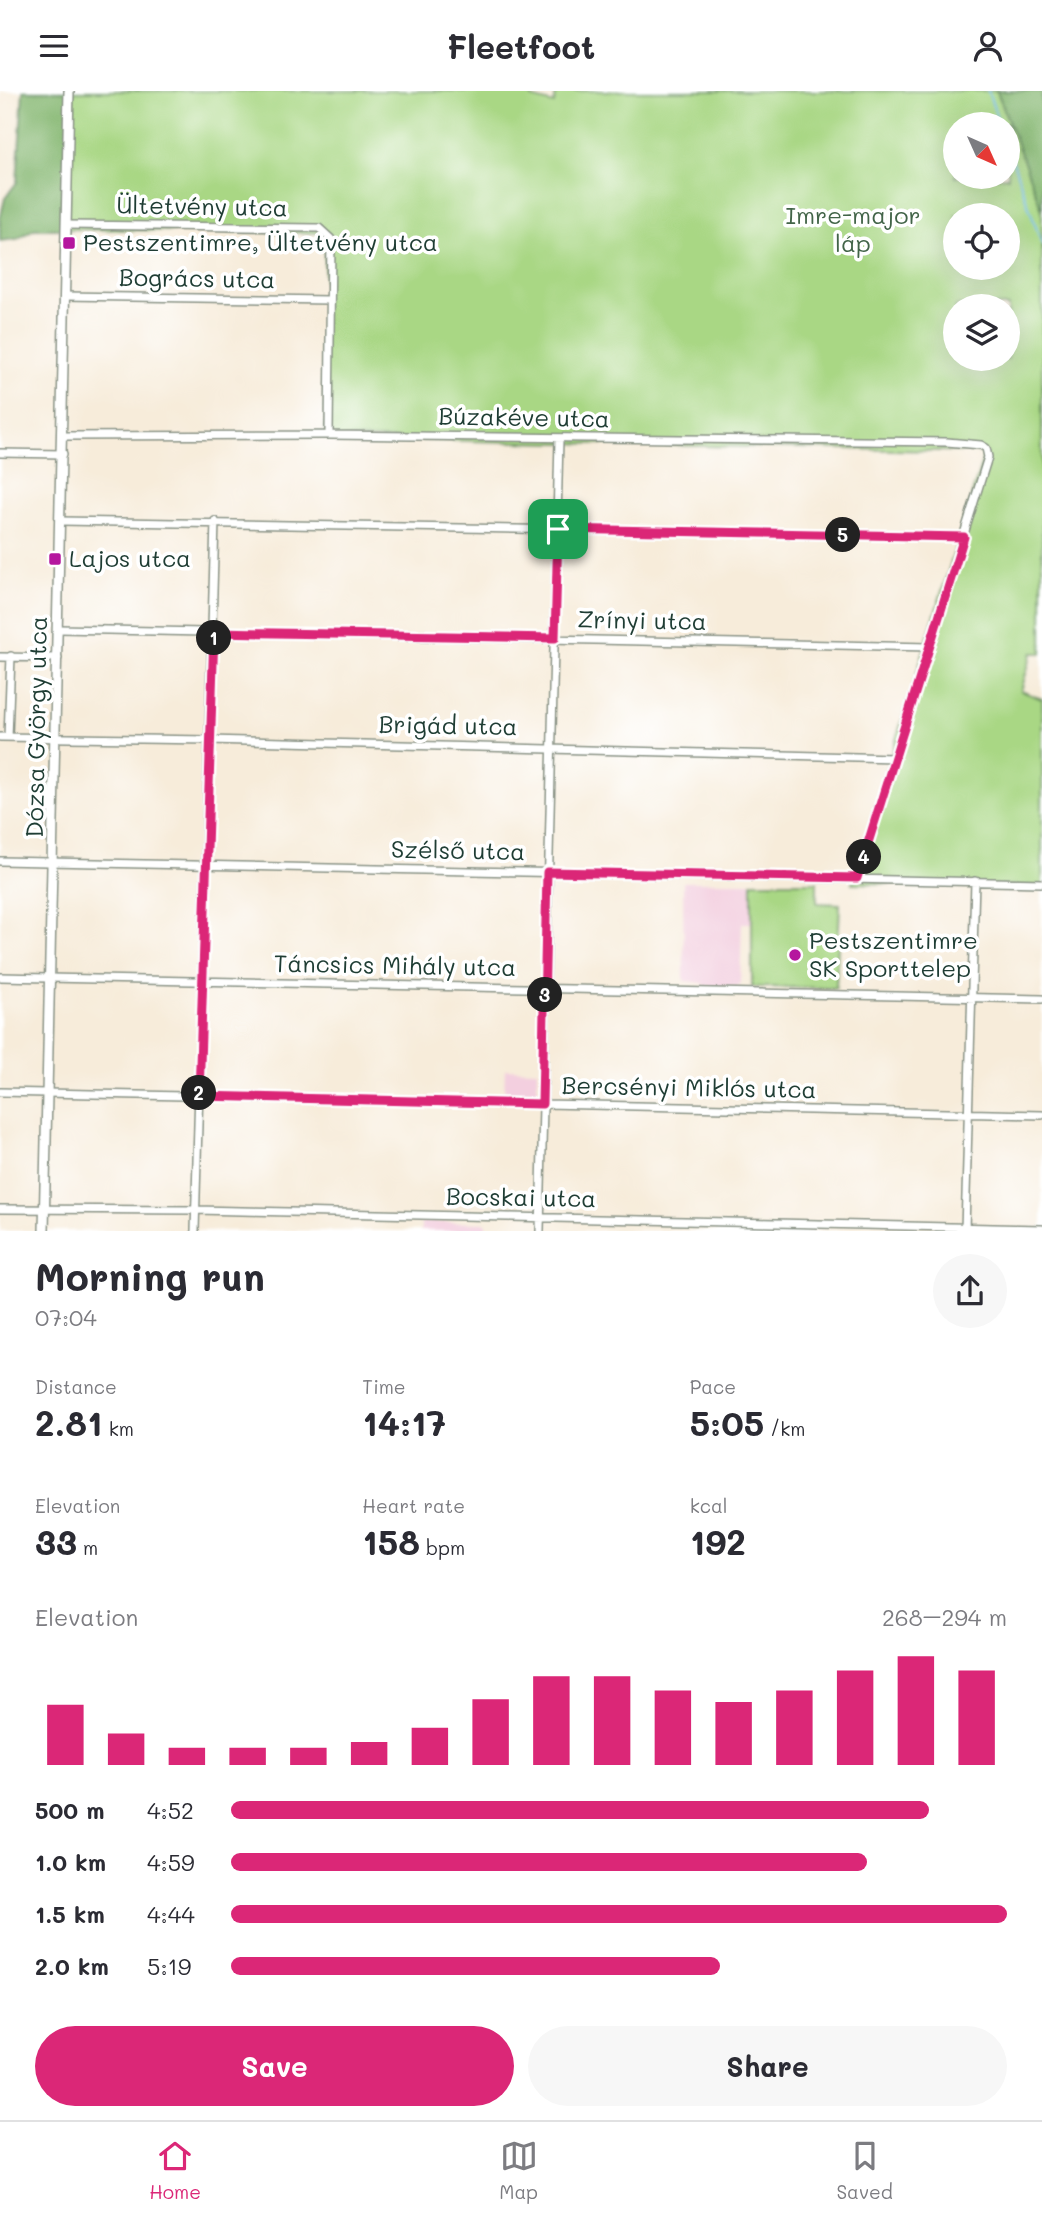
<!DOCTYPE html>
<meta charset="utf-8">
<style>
:root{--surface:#fff;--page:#f7f7f7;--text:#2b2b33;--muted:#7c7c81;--line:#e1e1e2;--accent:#db2777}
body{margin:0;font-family:Mali,sans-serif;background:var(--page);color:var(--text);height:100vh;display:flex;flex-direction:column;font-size:26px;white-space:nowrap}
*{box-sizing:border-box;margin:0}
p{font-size:23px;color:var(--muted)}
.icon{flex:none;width:38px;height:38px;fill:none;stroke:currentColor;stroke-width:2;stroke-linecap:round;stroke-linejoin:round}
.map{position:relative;height:1140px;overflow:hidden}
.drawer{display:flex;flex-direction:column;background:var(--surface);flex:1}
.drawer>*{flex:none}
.needle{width:46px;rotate:135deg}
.fabs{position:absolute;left:943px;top:21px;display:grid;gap:14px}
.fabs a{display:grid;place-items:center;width:77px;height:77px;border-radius:50%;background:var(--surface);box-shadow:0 7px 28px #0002;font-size:35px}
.pin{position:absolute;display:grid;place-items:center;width:60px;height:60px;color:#fff;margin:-30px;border-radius:14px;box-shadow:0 4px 10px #0006}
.km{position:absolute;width:35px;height:35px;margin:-18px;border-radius:50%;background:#222;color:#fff;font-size:19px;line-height:35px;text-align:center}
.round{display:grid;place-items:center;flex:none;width:74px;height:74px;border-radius:37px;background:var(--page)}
.summary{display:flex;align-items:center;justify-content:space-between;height:119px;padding:0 35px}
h1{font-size:38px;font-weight:700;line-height:52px}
.figures{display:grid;grid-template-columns:repeat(3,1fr);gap:10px;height:119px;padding:7px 35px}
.figures div{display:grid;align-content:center}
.figures b{font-size:35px;font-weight:700}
.figures small{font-size:19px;font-weight:400}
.figures p{font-size:19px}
.chart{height:196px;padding:14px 35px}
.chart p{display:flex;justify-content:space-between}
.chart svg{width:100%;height:126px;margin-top:7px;stroke:var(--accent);stroke-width:6}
.button{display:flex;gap:14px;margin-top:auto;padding:14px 35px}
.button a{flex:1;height:80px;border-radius:42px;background:var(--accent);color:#fff;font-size:28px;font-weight:700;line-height:80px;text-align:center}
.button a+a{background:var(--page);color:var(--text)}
ul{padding:0 35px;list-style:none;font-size:23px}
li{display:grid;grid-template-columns:112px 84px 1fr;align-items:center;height:52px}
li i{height:18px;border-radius:9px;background:var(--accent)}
header{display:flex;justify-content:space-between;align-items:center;height:91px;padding:0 35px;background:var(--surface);font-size:32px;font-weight:700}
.tab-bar{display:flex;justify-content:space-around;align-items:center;height:98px;border-top:2px solid var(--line);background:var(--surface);font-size:19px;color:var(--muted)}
.tab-bar a{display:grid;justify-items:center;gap:4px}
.tab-bar .active{color:var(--accent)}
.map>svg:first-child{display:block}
.built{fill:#f3cfdf}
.green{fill:#a9d784;stroke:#648a5c;stroke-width:2;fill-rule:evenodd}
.forest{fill:#86b872;stroke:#527a53;stroke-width:2}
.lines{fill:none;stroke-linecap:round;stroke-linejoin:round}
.stream{stroke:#79bff0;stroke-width:2}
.minor-casing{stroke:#8b9487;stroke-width:10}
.tertiary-casing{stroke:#8b9487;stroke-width:12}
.minor{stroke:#fff;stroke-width:7}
.tertiary{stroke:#fff;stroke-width:9}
.route-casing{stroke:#fff;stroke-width:14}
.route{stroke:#db2777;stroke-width:9}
.poi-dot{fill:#b5179e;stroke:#fff;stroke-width:2.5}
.labels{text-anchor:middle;stroke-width:7;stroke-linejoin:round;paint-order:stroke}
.street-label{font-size:24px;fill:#1f3d34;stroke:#fff}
.park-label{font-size:24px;fill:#426448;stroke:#fff}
.poi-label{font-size:24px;fill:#1f3d34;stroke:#fff;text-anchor:start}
</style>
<header><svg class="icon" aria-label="menu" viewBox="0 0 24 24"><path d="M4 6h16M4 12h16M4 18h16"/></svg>Fleetfoot<svg class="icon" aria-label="person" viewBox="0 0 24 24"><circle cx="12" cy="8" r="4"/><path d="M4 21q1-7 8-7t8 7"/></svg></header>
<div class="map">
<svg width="1042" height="1140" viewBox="0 0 1042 1140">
<rect width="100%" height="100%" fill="#fff"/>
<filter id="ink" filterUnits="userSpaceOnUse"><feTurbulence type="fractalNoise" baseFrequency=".0143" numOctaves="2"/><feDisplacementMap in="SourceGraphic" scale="14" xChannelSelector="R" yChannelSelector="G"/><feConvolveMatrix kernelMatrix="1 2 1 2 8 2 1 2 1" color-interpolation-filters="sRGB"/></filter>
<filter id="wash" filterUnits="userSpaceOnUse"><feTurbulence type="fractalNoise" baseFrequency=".00686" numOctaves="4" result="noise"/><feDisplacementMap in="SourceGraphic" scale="28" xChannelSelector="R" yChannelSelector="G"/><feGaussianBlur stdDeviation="1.57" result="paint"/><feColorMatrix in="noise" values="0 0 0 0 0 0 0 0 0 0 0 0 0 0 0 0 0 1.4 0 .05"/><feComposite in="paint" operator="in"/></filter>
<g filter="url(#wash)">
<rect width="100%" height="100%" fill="#f7ecda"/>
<!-- built -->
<path class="built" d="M683 791H752V832H742L740 895H704L703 892 684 890Z
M505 978 537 979V1007L504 1006Z
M421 1131 486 1132V1140H421Z"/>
<!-- green -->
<path class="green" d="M72 0H531L532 7 554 13 556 0H997L1006 24 1042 32V562H1032L1021 600 1042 608V795L852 792 985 361 325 347 324 142 62 138ZM956 33H1008V86H956ZM956 124H1008V177H956ZM956 215H1008V268H956Z
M752 791H817V812L840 813 836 897 752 896Z"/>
<!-- forest -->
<path class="forest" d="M23 0H72L62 138H34L17 148 0 150V128L5 107 17 91Z
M997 0H1042V119Z"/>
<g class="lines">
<!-- stream -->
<path class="stream" d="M988 0 999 33
M1008 57 1042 153"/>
</g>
</g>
<g filter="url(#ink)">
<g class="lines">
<!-- minor casing -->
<g class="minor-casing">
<path id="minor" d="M66 134 319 137 331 148 329 344
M64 205 330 209
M63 345 329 344 947 351 981 354 986 357 988 366 857 787
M0 362 63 363
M61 430 964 446
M59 538 930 556
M0 566 58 567
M0 646 210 649 894 667
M8 646 11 565
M0 770 1042 792
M0 886 1042 908
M0 1001 1042 1024
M0 1118 196 1119 1042 1138
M965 1139 975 790
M195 1140 215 430
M540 1140 559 348"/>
</g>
<!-- tertiary casing -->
<g class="tertiary-casing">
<path id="tertiary" d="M44 1140 69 0"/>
</g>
<!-- minor -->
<use href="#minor" class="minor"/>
<!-- tertiary -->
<use href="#tertiary" class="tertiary"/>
</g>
</g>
<g class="lines" filter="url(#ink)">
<!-- route casing -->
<g class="route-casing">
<path id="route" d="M558 438 964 446 857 787 547 781 542 1013 199 1005 214 541 555 547Z"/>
</g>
<!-- route -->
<use href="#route" class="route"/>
</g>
<!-- markers -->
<g class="poi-dot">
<rect x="62" y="145" width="14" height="14" rx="3.5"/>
<rect x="48" y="461" width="14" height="14" rx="3.5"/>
<circle cx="795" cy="864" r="7"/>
</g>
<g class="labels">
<!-- street labels -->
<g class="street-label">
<text transform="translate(202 116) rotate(1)" y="8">Ültetvény utca</text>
<text transform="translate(197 188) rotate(1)" y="8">Bogrács utca</text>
<text transform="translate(524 327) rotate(1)" y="8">Búzakéve utca</text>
<text transform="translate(642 530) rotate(1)" y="8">Zrínyi utca</text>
<text transform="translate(448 635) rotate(1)" y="8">Brigád utca</text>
<text transform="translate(37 636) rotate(-89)" y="8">Dózsa György utca</text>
<text transform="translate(458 760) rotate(1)" y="8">Szélső utca</text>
<text transform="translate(395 875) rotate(1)" y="8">Táncsics Mihály utca</text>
<text transform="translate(689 997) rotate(1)" y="8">Bercsényi Miklós utca</text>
<text transform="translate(521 1107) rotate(1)" y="8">Bocskai utca</text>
</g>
<!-- park labels -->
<g class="park-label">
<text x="853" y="133">Imre-major<tspan x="853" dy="28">láp</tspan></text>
</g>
<!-- poi labels -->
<g class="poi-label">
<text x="83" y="160">Pestszentimre, Ültetvény utca</text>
<text x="69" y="476">Lajos utca</text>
<text x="809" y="858">Pestszentimre<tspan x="809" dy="28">SK Sporttelep</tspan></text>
</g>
</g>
</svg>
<div class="fabs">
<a><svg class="needle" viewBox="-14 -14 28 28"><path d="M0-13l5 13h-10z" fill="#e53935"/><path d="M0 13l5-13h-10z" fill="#7c7c81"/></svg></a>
<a><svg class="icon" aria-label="locate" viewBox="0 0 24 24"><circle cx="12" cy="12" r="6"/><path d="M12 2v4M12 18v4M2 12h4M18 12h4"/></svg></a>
<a><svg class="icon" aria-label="layers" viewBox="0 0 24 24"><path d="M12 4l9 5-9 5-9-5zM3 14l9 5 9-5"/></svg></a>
</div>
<div class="pin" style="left:558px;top:438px;background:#1e9e55"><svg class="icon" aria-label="arrive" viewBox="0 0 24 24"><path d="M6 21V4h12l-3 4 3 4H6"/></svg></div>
<b class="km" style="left:214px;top:547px">1</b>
<b class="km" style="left:199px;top:1002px">2</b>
<b class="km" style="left:545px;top:904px">3</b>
<b class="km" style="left:864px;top:766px">4</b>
<b class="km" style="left:843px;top:444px">5</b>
</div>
<section class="drawer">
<div class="summary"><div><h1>Morning run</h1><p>07:04</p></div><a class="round"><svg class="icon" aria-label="share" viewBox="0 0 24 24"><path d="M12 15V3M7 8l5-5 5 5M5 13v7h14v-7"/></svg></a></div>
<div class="figures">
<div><p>Distance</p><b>2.81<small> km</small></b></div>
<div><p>Time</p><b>14:17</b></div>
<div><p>Pace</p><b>5:05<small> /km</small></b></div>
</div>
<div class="figures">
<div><p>Elevation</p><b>33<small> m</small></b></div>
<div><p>Heart rate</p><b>158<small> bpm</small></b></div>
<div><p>kcal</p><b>192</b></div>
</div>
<div class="chart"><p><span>Elevation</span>268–294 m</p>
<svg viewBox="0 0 160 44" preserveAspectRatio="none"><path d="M5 44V23M15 44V33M25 44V38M35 44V38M45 44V38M55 44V36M65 44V31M75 44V21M85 44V13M95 44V13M105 44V18M115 44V22M125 44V18M135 44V11M145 44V6M155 44V11"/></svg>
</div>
<ul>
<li><b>500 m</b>4:52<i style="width:90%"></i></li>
<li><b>1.0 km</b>4:59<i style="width:82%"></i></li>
<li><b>1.5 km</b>4:44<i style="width:100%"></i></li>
<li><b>2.0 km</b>5:19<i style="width:63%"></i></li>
</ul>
<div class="button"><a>Save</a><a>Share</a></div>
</section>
<nav class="tab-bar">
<a class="active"><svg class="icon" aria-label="home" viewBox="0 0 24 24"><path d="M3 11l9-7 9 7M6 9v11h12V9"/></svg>Home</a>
<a><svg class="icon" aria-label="map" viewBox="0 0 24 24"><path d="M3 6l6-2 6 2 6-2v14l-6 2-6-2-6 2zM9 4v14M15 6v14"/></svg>Map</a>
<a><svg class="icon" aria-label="saved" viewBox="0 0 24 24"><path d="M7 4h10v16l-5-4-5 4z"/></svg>Saved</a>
</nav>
